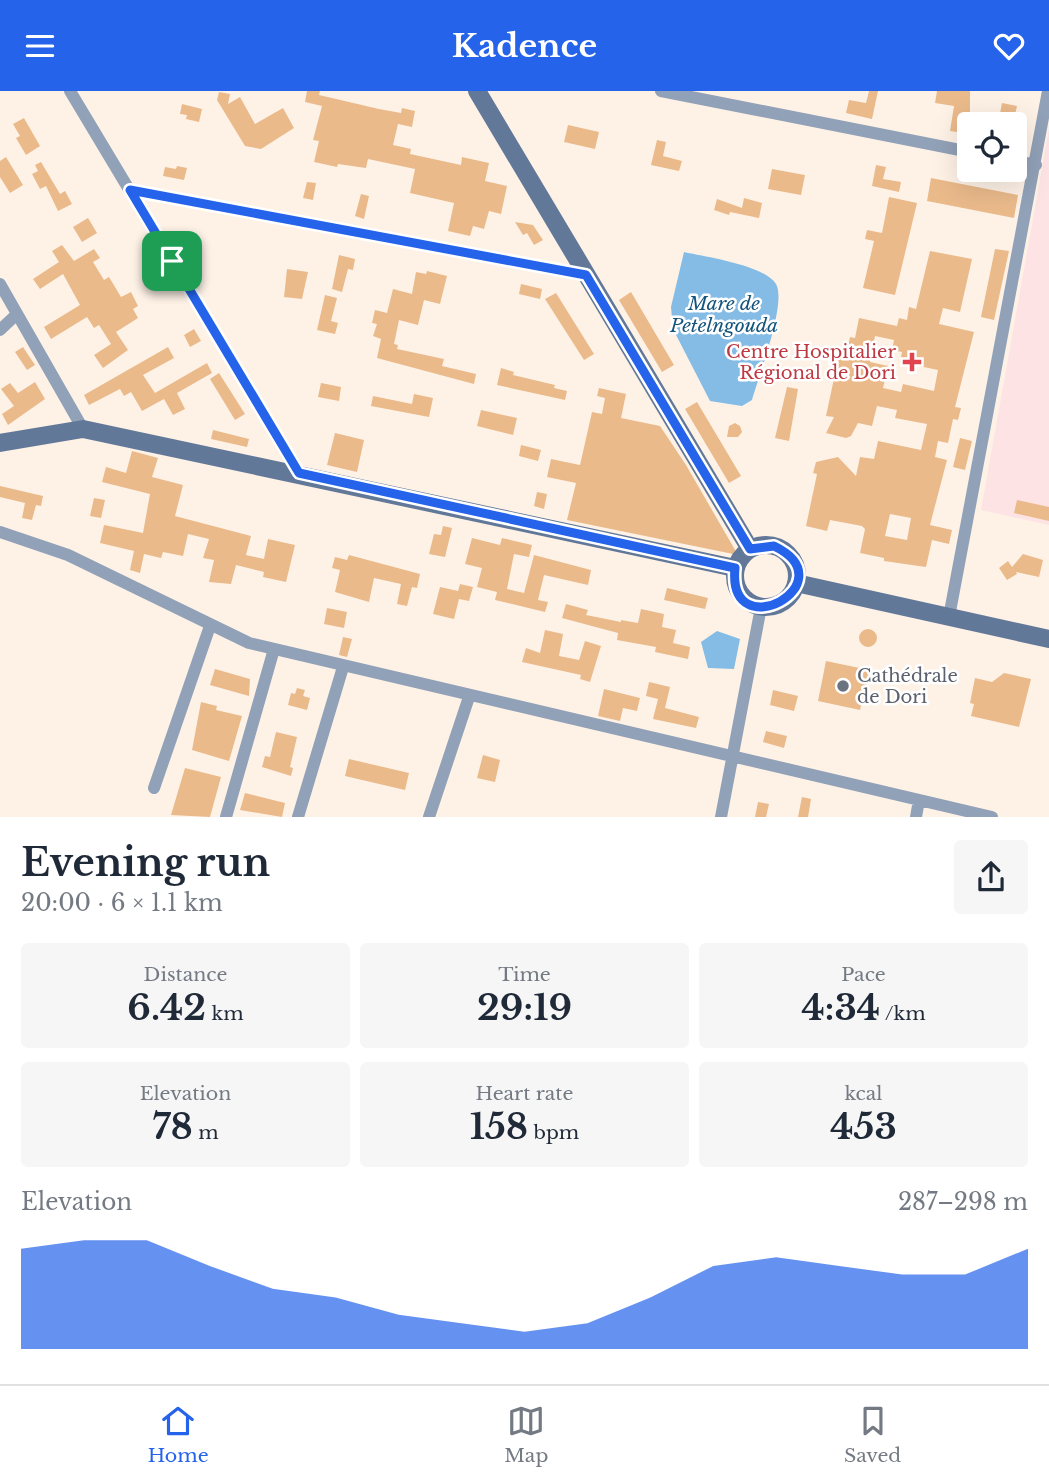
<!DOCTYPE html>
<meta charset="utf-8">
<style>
:root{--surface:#fff;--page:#f6f6f7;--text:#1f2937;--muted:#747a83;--line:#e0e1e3;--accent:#2563eb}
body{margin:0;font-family:"Libre Baskerville",serif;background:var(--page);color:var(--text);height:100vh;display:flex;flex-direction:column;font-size:26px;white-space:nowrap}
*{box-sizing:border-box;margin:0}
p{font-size:23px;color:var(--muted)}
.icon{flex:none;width:38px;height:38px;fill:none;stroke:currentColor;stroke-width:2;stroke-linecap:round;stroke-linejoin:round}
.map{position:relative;height:726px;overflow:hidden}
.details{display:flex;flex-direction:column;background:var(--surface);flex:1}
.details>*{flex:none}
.controls{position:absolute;left:957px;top:21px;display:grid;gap:14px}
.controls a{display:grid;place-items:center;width:70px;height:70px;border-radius:7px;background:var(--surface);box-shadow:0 7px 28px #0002;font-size:35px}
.pin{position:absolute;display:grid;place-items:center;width:60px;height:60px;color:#fff;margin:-30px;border-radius:14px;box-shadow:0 4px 10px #0006}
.round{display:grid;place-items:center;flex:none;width:74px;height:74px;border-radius:7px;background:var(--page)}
.overview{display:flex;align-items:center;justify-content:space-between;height:119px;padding:0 21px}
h1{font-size:38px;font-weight:800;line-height:52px}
.figures{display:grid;grid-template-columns:repeat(3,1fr);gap:10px;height:119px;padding:7px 21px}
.figures div{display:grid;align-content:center;border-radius:7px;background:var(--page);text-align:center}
.figures b{font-size:35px;font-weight:800}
.figures small{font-size:19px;font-weight:400}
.figures p{font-size:19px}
.chart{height:196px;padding:14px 21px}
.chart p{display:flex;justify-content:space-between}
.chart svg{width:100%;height:126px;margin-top:7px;fill:var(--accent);opacity:.7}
header{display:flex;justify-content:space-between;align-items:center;height:91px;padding:0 21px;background:var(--accent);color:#fff;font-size:32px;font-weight:800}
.tab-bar{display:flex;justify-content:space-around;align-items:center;height:98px;border-top:2px solid var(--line);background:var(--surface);font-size:19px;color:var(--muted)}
.tab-bar a{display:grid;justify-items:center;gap:4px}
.tab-bar .current{color:var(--accent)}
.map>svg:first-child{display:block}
.commercial{fill:#fee3e4}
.water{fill:#84bce5}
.building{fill:#eaba8b;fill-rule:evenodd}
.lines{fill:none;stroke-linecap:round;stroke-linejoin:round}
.street{stroke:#91a1b7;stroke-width:12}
.secondary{stroke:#627899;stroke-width:18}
.route-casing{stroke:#fff;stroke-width:14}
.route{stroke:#2563eb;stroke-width:9}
.health-dot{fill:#e0444e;stroke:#fff;stroke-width:2.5}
.worship-dot{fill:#6b7280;stroke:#fff;stroke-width:2.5}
.labels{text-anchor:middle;stroke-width:5;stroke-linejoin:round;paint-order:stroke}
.health-label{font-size:18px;fill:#be3a42;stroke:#fff;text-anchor:end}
.worship-label{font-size:18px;fill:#5b616d;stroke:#fff;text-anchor:start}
.water-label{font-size:19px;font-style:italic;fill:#13547c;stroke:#fff}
</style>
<header><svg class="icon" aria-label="menu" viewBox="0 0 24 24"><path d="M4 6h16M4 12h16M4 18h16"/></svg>Kadence<svg class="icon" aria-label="heart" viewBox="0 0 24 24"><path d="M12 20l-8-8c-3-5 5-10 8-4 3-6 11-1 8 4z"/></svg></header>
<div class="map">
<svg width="1049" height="726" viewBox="0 0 1049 726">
<rect width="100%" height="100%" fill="#fef2e7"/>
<!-- commercial -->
<path class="commercial" d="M1049 38V434L981 419Z"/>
<!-- water -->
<path class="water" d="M684 161C706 166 764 174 776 193 787 212 758 287 752 309L742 315 710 310 673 238 671 216Z
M717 540 740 548 734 578 708 577 701 551Z"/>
<!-- building -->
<path class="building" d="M307 0H320L319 4 379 18 401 22 402 17 415 20 412 36 398 33 393 54 411 58 410 63 461 74 462 66 489 72 485 90 507 95 501 123 489 120 484 138 473 135 470 145 448 140 454 112 410 102 415 78 368 68 366 77 338 73 337 76 314 71 319 50 313 49 322 15 305 11Z
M869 0H878L872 28 846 22 849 9 866 12Z
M937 0H970V43L950 40 954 15 935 12Z
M219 1 230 3 228 13 240 6 255 33 283 17 294 37 261 58 245 55 217 9Z
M1002 12 1017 15 1013 33H998Z
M182 13 202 18 199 31 186 28 187 24 180 23Z
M24 27 40 55 26 64 16 47 20 45 13 33Z
M568 34 599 41 595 58 564 51Z
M657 49 666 51 663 65 682 70 679 80 651 74Z
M6 66 23 94 10 102 0 86V70Z
M41 71 60 103 65 100 72 113 58 120 46 95 40 98 32 83 38 80 35 74Z
M876 74 886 76 883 88 901 91 899 101 872 95Z
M177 75 187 77 184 89 163 85 165 76 176 78Z
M772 78 805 84 801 104 768 98Z
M931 87 1018 104 1014 127 927 110Z
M307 91 316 92 313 109 303 107Z
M361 103 369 105 364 128 355 125Z
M889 106 917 112 895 204 863 197 874 150 865 148 867 139 882 142Z
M744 107 762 112 759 127 730 121 729 124 714 119 717 108 742 117Z
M88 127 97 142 82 151 73 136Z
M515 131 533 134 543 149 534 154 527 142 523 144Z
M62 154 74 170 94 158 100 167 93 171 104 189 109 186 121 206 131 201 138 215 133 218 138 227 116 241 128 259 103 277 94 264 111 253 99 234 94 237 87 226 51 248 44 236 80 214 63 183 40 198 33 188 59 171 52 160Z
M995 158 1009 160 994 229 981 226Z
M930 160 972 168 960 221 943 217 939 233 974 241 955 316 961 317 958 329 953 328 948 352 938 350 935 366 947 369 930 434 952 439 949 453 932 449 926 476 884 470V467L860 462 865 438 862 435 830 429 827 440 806 435 817 383 813 382 816 371 838 366 856 385 860 366 874 368 878 350 921 359 927 333 895 327 897 319 877 315 872 335 858 332 851 345 846 347 826 342 834 326 826 325 839 264 846 266 850 246 855 247 859 227 897 235 899 227 907 229 909 216 916 218ZM875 245 894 249 892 259 902 261 900 271 938 279 934 300 903 293 901 301 883 297 888 275 870 271ZM890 423 911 427 907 449 885 445Z
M339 164 355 168 353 179 348 178 342 201 332 198Z
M287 178 308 181 302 208 284 206Z
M427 180 447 185 440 213 424 209 418 234 399 229 394 253 398 254 397 258 444 268 442 275 476 283 474 293 377 267 381 248 373 245 377 233 372 232 375 219 387 222 393 198 412 203 416 181 426 183Z
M521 193 542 198 540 208 519 203Z
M631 201 674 274 662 281 619 209Z
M556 202 594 263 584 269 545 208Z
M325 204 337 207 331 230 338 232 335 243 317 239Z
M194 238 201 250 190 256 184 244Z
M23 256 35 274 27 279 15 261Z
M168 256 174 267 143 284 155 302 207 272 212 282 177 302 185 318 173 324 164 308 142 320 131 301 124 305 120 298 89 314 84 304Z
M501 277 514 281 513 284 555 294 554 297 567 300 565 309 497 294Z
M219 282 245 323 235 329 210 288Z
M35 291 45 308 8 334 2 323 14 315 1 298 10 292 18 302Z
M321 292 341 296 339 310 318 306Z
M787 296 798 298 789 350 775 347Z
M599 297 626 303 621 327 660 335 686 374 738 464 567 429 576 392 547 386 551 368 580 374 592 321 602 323 605 307 597 305Z
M414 303 433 307 429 326 371 315 373 305 412 313Z
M697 311 741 385 729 392 685 318Z
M481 319 517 327 513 344 477 335Z
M735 332 740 335 742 341 738 346H727L729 335Z
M213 339 249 348 247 356 211 348Z
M335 342 364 349 357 381 327 374Z
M960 347 972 350 965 379 953 376Z
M521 354 541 359 538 370 519 365Z
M132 360 158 367 152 386 183 394 175 425 251 445 246 464 264 468 268 448 295 454 286 491 263 486 264 481 236 474 231 493 209 491 214 469 203 467 209 448 188 443 183 465 163 461 161 467 144 463 140 482 130 479 134 460 100 452 104 434 143 442 150 403 102 391 106 376 126 382Z
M0 395 43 405 41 415 36 414 32 429 22 427 25 412 0 406Z
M537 401 547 403 544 418 534 415Z
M94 407 105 409 101 427 90 425Z
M1017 409 1049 416V430L1014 422Z
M443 435 452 437 445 466 429 463 434 443 441 444Z
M472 447 500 454 502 447 532 454 529 466 514 463 507 498 524 502 534 464 591 479 588 494 544 484 538 509 548 511 545 521 495 509 497 501 477 496 482 477 465 473Z
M1023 463 1043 469 1039 486 1016 481 1017 483 1007 489 999 477 1008 470 1012 476Z
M349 464 420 483 417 497 412 496 407 515 397 513 401 493 374 487 369 511 335 501 340 479 332 477 335 466 347 469Z
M460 493 473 496 469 510 459 508 454 528 433 523 440 496 458 500Z
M667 497 708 507 705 518 664 509Z
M566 513 588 519 586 524 621 531V529L638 532 641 518 664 523 662 536 676 539 673 552 690 556 688 568 655 561 656 556 617 549 618 542 562 527Z
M327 517 347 521 344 537 324 533Z
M859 547a9 9 0 1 1 18 0a9 9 0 1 1-18 0Z
M545 539 563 543 559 565 579 569 585 550 601 555 590 591 580 588 581 584 522 571 526 557 540 562Z
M343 546 352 548 347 566 339 564Z
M826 570 869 579 860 619 818 610Z
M215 578 250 588 249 605 210 594Z
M1004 582 1031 588 1019 636 971 625 974 613 970 612 975 587 992 591Z
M649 591 670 596 665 617 699 626 696 637 653 628 658 608 646 605Z
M297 597 305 599 303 605 310 607 307 619 288 614 291 602 295 603Z
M604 598 640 607 637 620 623 617 620 630 598 625Z
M773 599 798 605 794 620 770 614Z
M201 611 217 615 216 619 242 625 229 670 192 659Z
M766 640 787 645 784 657 763 651Z
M276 641 297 646 290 676 293 677 291 685 262 676 265 665 270 666Z
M483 664 500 669 495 691 477 687Z
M349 668 409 682 405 699 345 685Z
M185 677 221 686 210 726 171 724Z
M245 702 285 712 282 726 240 719Z
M802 706 811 708 808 726H798Z
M758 711 769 713 766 726H755Z"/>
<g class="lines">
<!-- street -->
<path class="street" d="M70 0 299 382
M661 0 970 61
M1015 70 1036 74
M130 99 586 184
M0 193 83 338
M0 239 17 223
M0 441 68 464 249 552 992 726
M949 526 1048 0
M154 697 210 535
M226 726 274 558
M298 726 343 576
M429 726 469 606
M721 726 761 516
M916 726 919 709"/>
<!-- secondary -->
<path class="secondary" d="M477 0 750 458
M0 352 83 338 735 477
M735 485a31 31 0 1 1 62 0a31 31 0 1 1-62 0Z
M796 492 1049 548"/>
</g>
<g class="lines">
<!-- route casing -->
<g class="route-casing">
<path id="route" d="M130 99 586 184 750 458 774 455C850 492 727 559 735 477L299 382Z"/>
</g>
<!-- route -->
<use href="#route" class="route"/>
</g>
<!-- markers -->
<path class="health-dot" d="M908.5 260.5h7v7h7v7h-7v7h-7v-7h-7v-7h7z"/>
<circle class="worship-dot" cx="843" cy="595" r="7"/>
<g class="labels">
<!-- health labels -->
<g class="health-label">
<text x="896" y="267">Centre Hospitalier<tspan x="896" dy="21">Régional de Dori</tspan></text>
</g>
<!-- worship labels -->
<g class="worship-label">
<text x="857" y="591">Cathédrale<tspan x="857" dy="21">de Dori</tspan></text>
</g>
<!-- water labels -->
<g class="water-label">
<text x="724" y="219">Mare de<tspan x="724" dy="22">Petelngouda</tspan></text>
</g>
</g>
</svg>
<div class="controls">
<a><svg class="icon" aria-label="locate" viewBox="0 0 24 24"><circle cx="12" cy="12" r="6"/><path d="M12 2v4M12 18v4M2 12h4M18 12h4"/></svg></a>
</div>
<div class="pin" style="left:172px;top:170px;background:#1e9e55"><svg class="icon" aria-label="arrive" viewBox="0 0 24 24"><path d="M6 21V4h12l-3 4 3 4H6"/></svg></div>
</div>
<section class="details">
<div class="overview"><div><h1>Evening run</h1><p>20:00 · 6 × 1.1 km</p></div><a class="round"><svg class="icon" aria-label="share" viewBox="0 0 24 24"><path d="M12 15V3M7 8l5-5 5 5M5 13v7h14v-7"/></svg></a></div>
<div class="figures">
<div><p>Distance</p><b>6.42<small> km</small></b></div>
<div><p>Time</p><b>29:19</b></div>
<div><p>Pace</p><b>4:34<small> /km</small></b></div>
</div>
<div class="figures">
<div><p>Elevation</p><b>78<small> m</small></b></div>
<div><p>Heart rate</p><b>158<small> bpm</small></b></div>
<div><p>kcal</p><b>453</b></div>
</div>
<div class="chart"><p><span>Elevation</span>287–298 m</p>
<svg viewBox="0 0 160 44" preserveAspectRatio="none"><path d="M0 44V9L10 6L20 6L30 15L40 23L50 26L60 32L70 35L80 38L90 35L100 26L110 15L120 12L130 15L140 18L150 18L160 9V44z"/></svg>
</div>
</section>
<nav class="tab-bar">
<a class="current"><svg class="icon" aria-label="home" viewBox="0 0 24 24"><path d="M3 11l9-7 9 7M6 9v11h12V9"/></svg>Home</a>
<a><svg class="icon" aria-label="map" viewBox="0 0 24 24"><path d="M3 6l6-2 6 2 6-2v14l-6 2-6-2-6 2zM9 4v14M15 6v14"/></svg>Map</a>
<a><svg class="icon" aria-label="saved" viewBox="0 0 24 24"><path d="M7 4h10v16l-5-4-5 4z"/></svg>Saved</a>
</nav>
